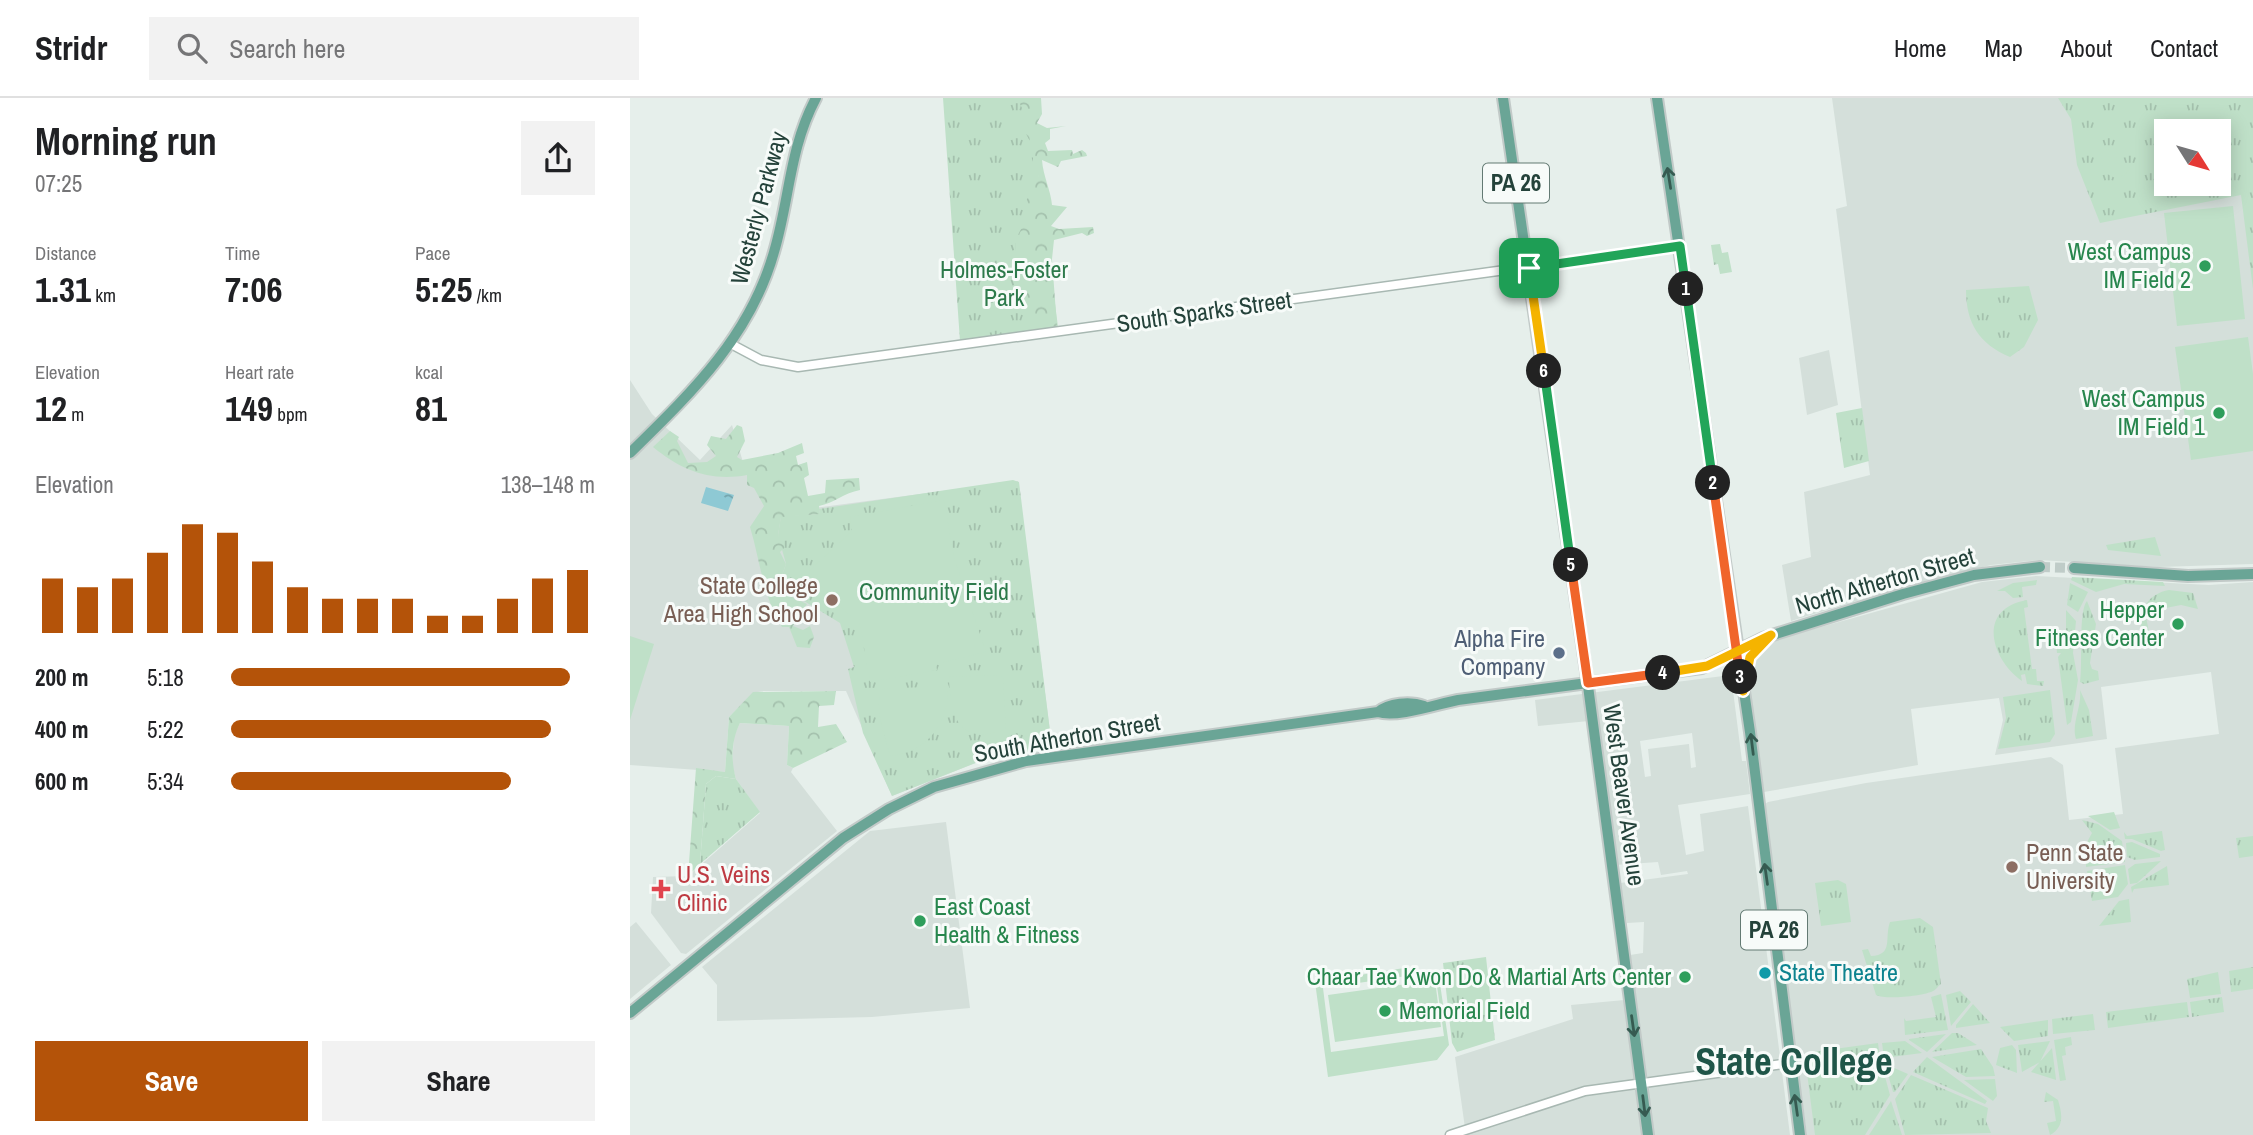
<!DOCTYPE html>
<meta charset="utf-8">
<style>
:root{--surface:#fff;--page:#f2f2f2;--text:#202124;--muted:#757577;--line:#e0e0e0;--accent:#b45309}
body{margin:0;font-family:"Archivo Narrow",sans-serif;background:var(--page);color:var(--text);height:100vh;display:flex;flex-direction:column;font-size:26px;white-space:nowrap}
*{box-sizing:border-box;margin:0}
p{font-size:23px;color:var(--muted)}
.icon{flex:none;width:38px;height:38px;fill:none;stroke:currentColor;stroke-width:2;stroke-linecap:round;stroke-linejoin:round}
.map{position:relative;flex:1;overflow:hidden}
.details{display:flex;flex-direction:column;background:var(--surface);width:630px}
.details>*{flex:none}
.needle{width:46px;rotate:127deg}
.fabs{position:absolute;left:1524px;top:21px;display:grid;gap:14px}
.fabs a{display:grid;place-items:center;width:77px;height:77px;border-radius:0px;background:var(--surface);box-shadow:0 4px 18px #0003;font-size:35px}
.pin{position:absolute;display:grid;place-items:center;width:60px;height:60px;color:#fff;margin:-30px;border-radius:14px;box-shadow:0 4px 10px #0006}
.km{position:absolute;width:35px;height:35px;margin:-18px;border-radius:50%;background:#222;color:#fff;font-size:19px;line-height:35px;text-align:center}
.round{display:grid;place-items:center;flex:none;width:74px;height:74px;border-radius:0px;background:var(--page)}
.summary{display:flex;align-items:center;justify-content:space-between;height:119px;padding:0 35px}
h1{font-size:38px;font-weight:700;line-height:52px}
.figures{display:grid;grid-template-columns:repeat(3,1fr);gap:10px;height:119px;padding:7px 35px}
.figures div{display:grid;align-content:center}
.figures b{font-size:35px;font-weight:700}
.figures small{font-size:19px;font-weight:400}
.figures p{font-size:19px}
.chart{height:196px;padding:14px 35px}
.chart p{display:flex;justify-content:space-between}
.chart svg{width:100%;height:126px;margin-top:7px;stroke:var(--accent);stroke-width:6}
.cta{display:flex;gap:14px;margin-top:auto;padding:14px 35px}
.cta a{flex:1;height:80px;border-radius:0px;background:var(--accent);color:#fff;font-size:28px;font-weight:700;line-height:80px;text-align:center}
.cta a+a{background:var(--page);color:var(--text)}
ul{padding:0 35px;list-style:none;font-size:23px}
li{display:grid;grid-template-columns:112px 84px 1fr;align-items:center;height:52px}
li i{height:18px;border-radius:9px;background:var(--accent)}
header{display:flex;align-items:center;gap:42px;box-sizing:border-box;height:98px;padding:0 35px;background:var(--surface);border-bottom:2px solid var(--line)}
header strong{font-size:33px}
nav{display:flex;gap:38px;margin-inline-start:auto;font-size:24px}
.search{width:490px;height:63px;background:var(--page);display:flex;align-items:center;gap:18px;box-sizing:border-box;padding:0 24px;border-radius:0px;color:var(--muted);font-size:26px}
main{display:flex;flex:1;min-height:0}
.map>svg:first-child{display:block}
.built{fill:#d4dfda;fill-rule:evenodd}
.grass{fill:url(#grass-tufts);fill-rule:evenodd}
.forest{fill:url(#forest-crowns)}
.garden{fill:#bfe0c8;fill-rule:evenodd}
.water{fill:url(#water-ripples)}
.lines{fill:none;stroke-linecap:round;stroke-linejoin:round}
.major-tunnel{stroke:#bfccc8;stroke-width:10;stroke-dasharray:10 5;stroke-linecap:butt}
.minor-casing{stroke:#a8b8b2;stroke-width:11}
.major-casing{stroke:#c2cac8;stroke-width:14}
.minor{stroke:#fff;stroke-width:8}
.major{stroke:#6aa596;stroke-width:10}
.oneway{stroke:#365b51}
.split-1-casing{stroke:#fff;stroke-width:14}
.split-2-casing{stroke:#fff;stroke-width:14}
.split-3-casing{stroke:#fff;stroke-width:14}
.split-4-casing{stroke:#fff;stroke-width:14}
.split-5-casing{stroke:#fff;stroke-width:14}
.split-6-casing{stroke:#fff;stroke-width:14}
.split-7-casing{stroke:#fff;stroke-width:14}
.split-1{stroke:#22a559;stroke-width:9}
.split-2{stroke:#22a559;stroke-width:9}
.split-3{stroke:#f0652b;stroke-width:9}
.split-4{stroke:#f5b400;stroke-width:9}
.split-5{stroke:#f0652b;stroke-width:9}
.split-6{stroke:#22a559;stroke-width:9}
.split-7{stroke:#f5b400;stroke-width:9}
.leisure-dot{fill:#2e9e5b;stroke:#f7fbf9;stroke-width:2.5}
.education-dot{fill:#8d6e63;stroke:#f7fbf9;stroke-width:2.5}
.service-dot{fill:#5c6f8a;stroke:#f7fbf9;stroke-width:2.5}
.health-dot{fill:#e0444e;stroke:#f7fbf9;stroke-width:2.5}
.culture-dot{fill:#0f9aa8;stroke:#f7fbf9;stroke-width:2.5}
.labels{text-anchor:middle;stroke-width:6;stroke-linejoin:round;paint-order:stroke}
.shield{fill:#f7fbf9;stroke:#637a73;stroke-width:2}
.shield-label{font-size:23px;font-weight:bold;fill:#24423a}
.street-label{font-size:24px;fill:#24423a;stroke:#f7fbf9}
.leisure-label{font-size:24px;fill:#27864d;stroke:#f7fbf9;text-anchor:end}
.park-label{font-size:24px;fill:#2d7a4b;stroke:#f7fbf9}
.education-label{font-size:24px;fill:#785e54;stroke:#f7fbf9;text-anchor:end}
.service-label{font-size:24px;fill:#4e5e75;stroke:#f7fbf9;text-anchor:end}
.health-label{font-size:24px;fill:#be3a42;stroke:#f7fbf9;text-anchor:start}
.culture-label{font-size:24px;fill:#0d838f;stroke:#f7fbf9;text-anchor:start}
.town-label{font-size:38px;font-weight:bold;fill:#1f5548;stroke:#f7fbf9}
</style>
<header>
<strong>Stridr</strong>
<div class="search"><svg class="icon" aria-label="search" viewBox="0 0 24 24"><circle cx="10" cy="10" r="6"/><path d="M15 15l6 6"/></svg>Search here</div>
<nav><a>Home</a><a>Map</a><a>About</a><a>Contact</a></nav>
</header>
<main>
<section class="details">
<div class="summary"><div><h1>Morning run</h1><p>07:25</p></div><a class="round"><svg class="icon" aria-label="share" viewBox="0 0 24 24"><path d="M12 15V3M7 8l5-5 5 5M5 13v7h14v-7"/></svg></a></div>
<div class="figures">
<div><p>Distance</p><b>1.31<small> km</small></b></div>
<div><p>Time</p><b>7:06</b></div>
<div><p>Pace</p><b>5:25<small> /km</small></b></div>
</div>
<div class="figures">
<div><p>Elevation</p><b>12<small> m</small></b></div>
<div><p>Heart rate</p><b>149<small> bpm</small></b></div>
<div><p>kcal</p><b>81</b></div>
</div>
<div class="chart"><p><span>Elevation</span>138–148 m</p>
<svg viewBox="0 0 160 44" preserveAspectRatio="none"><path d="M5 44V25M15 44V28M25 44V25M35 44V16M45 44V6M55 44V9M65 44V19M75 44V28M85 44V32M95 44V32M105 44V32M115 44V38M125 44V38M135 44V32M145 44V25M155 44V22"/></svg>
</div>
<ul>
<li><b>200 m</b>5:18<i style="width:93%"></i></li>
<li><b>400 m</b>5:22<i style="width:88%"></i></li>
<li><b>600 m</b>5:34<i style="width:77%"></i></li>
</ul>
<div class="cta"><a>Save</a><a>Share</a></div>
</section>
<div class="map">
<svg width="1623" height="1037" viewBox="0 0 1623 1037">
<defs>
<pattern id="grass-tufts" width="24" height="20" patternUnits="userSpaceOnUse" patternTransform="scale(1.75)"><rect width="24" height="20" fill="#bfe0c8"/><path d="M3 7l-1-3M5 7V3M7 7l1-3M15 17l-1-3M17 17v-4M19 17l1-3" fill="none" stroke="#a4c1ad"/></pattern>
<pattern id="forest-crowns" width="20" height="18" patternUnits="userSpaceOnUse" patternTransform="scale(1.75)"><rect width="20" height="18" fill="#bfe0c8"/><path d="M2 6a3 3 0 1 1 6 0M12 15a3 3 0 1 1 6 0" fill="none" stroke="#a4c1ad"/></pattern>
<pattern id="water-ripples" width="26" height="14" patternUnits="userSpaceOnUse" patternTransform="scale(1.75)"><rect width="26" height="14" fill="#8ec9d4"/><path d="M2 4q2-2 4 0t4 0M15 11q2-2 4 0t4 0" fill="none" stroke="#74a5ad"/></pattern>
</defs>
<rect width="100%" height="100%" fill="#e6efeb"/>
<!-- built -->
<path class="built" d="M1202 0H1623V466L1529 469 1409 462 1361 467 1279 487 1161 523 1152 467 1181 459 1174 394 1240 377 1206 111 1217 108ZM1536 33H1589V86H1536Z
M1199 252 1208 307 1177 317 1169 260Z
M0 282 22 316 70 362 102 327 113 364 161 352 177 411 388 383 422 649 348 664 262 698 216 593H133L123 595 99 619 95 674 0 667Z
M1406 478 1579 487 1623 484V1037H1177L1132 708 1138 704 1236 685 1421 659 1433 667 1439 722 1493 716 1485 650 1589 636 1581 574 1471 589 1477 641 1365 657 1373 622 1369 600 1281 611 1288 667 1134 694 1118 582 1120 564 1137 544 1352 484Z
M1101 577 1112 663H1116L1120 696 1048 707 1056 757 1074 753 1070 716 1118 708 1160 1037H836L825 959 943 921 941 907 1005 901 1000 857 1013 855 1014 824 997 825 990 785 1058 776 1057 773 1031 777 1028 764 985 767 969 622 908 628 905 602ZM1062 635 1066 669 1061 670 1059 646 1018 651 1021 678 1015 679 1010 643Z
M110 625 159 628 157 667 163 670 161 674 207 733 56 856 51 855 21 815 23 779 58 778 130 715 106 681 102 667 104 637Z
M316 724 340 910 242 919 87 923V887L72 869 240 733Z
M6 824 41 867 0 901V829Z"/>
<!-- grass -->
<path class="grass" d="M313 0H399L428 229 330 243Z
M1428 0H1623V191L1611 97 1470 125 1447 67 1441 21ZM1536 33H1589V86H1536Z
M1090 146 1092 155 1098 154 1102 174 1090 176 1088 166 1084 167 1081 147Z
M1399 188 1408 222 1394 249 1380 259C1349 246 1336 225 1336 192Z
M1232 310 1239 363 1214 370 1206 315Z
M383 382 389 384 422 649 348 664 262 698 233 635 218 571 224 569 210 525 169 500 161 498 151 480 156 466 148 437 151 418 190 416 189 411Z
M1525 439 1531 458 1478 452 1476 447Z
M1442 479 1533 484 1535 488 1494 486 1466 494 1441 482Z
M1407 482 1406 487 1392 489 1393 499 1383 500 1375 493H1367L1383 485Z
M1440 485 1458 494 1448 514 1437 507Z
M1539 492 1563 495 1568 511 1551 507 1515 514 1519 534 1511 535C1509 514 1516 496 1539 492Z
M1397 502 1398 509 1394 510 1402 571H1406L1407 583H1414L1413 588 1397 586 1395 576 1391 577 1392 583C1361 561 1346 511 1397 502Z
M1457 503 1466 526 1460 565 1462 571 1468 573 1469 582 1454 586 1450 584C1453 565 1448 513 1457 503Z
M1436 512 1446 523 1443 555 1448 582 1441 624 1437 627 1428 559 1431 555H1427L1426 543 1436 542Z
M1420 592 1425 636 1420 644 1368 651 1376 620 1373 599Z
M1450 592 1459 612 1463 638 1446 641C1441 626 1452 609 1450 592Z
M86 678 106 681 130 714 70 766 76 686Z
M1484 714 1490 730 1480 732 1458 718Z
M1452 722 1468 726 1492 743 1495 764 1456 769V746L1462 735Z
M1532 733 1535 752 1531 753 1502 741H1495L1494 734 1497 738Z
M1623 738V758L1609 760 1606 740Z
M1502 744 1530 756V759L1505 762 1497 759 1496 745Z
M1531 763 1507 785 1500 786 1498 771 1505 766Z
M1495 767 1498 786 1488 799 1462 803 1457 773Z
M1537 768 1539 787 1504 791 1502 795 1501 789Z
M1208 782 1216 786 1221 824 1191 828 1185 785Z
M1499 801 1501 824 1469 828 1489 803Z
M1290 820 1303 829 1311 886C1308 888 1306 892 1303 893 1294 898 1255 902 1246 897L1232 852 1238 851 1241 858C1264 857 1254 840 1260 824Z
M856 859 865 942 827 954 822 945 813 865Z
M1623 869V891L1601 894 1599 873Z
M1588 874 1591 896 1560 900 1557 881Z
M1330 893 1341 904 1321 928 1316 897Z
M1311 896 1318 932 1275 937 1274 920 1276 923 1306 919 1301 899Z
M1592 899 1594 914 1562 919 1560 904Z
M1557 904 1559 919 1478 930 1476 914Z
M1343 906 1360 925 1326 930V927Z
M1463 916 1465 932 1423 936 1422 921Z
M1418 922V938L1384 943 1370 929Z
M1322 935H1328L1347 947 1302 954Z
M1316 936 1297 954 1279 942V941Z
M1275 943 1292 955 1254 960 1252 945Z
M1420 943 1410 964 1392 974 1388 947Z
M1248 945 1250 961 1176 969 1175 955Z
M1382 947 1386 952 1387 975 1366 967 1370 950Z
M1422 950 1426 981V982L1401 974Z
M1351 951 1363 969 1365 978 1336 979 1302 959Z
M1297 959 1357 1003 1355 1006 1283 974Z
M1251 964 1260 997 1235 1037H1185L1177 975Z
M1255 966 1278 976 1265 994H1263Z
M1281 977 1358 1010 1356 1023 1361 1035 1275 1037 1265 1001Z
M1416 994 1428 1002C1432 1015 1435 1029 1420 1037L1417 1025 1426 1023 1423 1003 1414 1004Z
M1261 1003 1272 1037H1239Z"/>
<!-- forest -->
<path class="forest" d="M387 0H411L412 16 407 25 417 30 436 28 420 31V41L415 45 418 53 442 52 443 56 452 52 456 55 457 58 431 63 428 69 412 62C413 78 421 93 422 107L437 109 421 128 429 131 463 129 464 135 457 138 452 135 424 142 422 161 427 229 408 226 401 207 384 197 386 141 395 123 397 101 409 79 403 68V49L394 32 392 10Z
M107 327 112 329 115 343 107 359 112 362 148 355 172 345 174 355 166 358 168 367 177 364 179 377 174 380 178 398 195 395 196 382 229 380 230 392C214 395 204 405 189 408L190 416 151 419 148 437 155 449 150 454 156 466 151 480 160 498 177 506 163 528 173 532 180 528 184 539 180 550 167 549 159 529H152C133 499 130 462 120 429L134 408 124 390 117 387V377C80 384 51 372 23 349L40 333 49 339 47 343 58 365 77 364 86 358 77 347 81 338 96 341Z
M206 593 204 607 189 608 188 629 206 626 217 644 163 670 157 667 159 628 110 625C101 643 101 663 106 681L86 678 76 686 70 766 58 778 66 670 95 674 99 619 123 594Z"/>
<!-- garden -->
<path class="garden" d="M1486 50 1487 63 1496 65 1499 71 1495 77 1485 80 1475 75 1469 53Z
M1603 108 1615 221 1547 228 1534 115Z
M1618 239 1623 276V353L1561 362 1545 249Z
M314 402 324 460 356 554 306 566 307 572 240 584 229 521 226 523 177 475 222 433 220 419Z
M0 538 24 546 0 622Z
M368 577 373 580 376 631C329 649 320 619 319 579Z
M318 588C319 626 297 654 260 658 256 640 242 607 253 591Z
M787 868 788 875 808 872 819 947 807 962 698 979 685 884ZM805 874 814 938 701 954 693 890Z
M805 882 811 929 705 944 698 897Z
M1441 939 1442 947 1435 949 1436 957 1432 958 1436 982 1430 983 1424 942Z
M1365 981 1367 998 1363 1003 1334 982Z"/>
<!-- water -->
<path class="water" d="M76 389 104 397 98 413 71 405Z"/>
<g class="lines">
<!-- major-tunnel -->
<path class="major-tunnel" d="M1410 469 1444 470"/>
<!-- minor casing -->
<g class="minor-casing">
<path id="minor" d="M101 246 131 262 168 269 1050 148
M820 1037 955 993 1160 965"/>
</g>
<!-- major casing -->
<g class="major-casing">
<path id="major" d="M873 0 956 573 1018 1037
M1027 0 1120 634 1170 1037
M0 355C61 295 120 239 144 154 160 100 159 51 186 0
M1444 470 1558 478 1623 476
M1114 580 1120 559 1133 543
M748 614C759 605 780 603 794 608
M0 915 213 740 259 711 304 689 396 663 748 614C767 620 807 606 828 602L1072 570 1133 540 1273 496 1344 477 1410 469"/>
</g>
<!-- minor -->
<use href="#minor" class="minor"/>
<!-- major -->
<use href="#major" class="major"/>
</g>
<!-- one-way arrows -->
<defs><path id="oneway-shaft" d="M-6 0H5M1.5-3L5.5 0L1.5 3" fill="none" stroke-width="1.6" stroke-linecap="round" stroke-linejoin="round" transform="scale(1.75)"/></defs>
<g class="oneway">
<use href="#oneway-shaft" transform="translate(1039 80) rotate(-99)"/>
<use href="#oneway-shaft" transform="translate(1122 646) rotate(-97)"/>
<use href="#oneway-shaft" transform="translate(1136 776) rotate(-98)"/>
<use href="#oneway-shaft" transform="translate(1003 928) rotate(82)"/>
<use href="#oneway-shaft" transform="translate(1166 1007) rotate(-98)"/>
<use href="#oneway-shaft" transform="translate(1014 1008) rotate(83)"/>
</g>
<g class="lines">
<!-- split-1 casing -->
<g class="split-1-casing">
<path id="split-1" d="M899 170 1050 148 1056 191"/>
</g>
<!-- split-2 casing -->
<g class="split-2-casing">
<path id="split-2" d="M1056 191 1083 385"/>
</g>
<!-- split-3 casing -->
<g class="split-3-casing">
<path id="split-3" d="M1083 385 1110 579"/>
</g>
<!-- split-4 casing -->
<g class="split-4-casing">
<path id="split-4" d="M1033 575 1077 568 1141 537 1120 559 1113 593 1110 579"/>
</g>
<!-- split-5 casing -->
<g class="split-5-casing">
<path id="split-5" d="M941 467 958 585 1033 575"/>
</g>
<!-- split-6 casing -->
<g class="split-6-casing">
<path id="split-6" d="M914 273 941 467"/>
</g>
<!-- split-7 casing -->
<g class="split-7-casing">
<path id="split-7" d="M899 170 914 273"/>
</g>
<!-- split-1 -->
<use href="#split-1" class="split-1"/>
<!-- split-2 -->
<use href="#split-2" class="split-2"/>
<!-- split-3 -->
<use href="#split-3" class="split-3"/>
<!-- split-4 -->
<use href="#split-4" class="split-4"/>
<!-- split-5 -->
<use href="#split-5" class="split-5"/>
<!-- split-6 -->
<use href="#split-6" class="split-6"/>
<!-- split-7 -->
<use href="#split-7" class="split-7"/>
</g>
<!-- markers -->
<g class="leisure-dot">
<circle cx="1575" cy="168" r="7"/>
<circle cx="1589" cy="315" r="7"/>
<circle cx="1548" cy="526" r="7"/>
<circle cx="290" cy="823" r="7"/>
<circle cx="1055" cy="879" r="7"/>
<circle cx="755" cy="913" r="7"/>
</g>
<g class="education-dot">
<circle cx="202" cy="502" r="7"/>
<circle cx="1382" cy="769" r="7"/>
</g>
<circle class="service-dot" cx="929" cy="555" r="7"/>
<path class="health-dot" d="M27.5 780.5h7v7h7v7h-7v7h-7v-7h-7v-7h7z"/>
<circle class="culture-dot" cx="1135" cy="875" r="7"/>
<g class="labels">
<!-- shield labels -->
<g class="shield">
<rect x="853" y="65.5" width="66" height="39" rx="5"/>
<rect x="1111" y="812.5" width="66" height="39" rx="5"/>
</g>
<g class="shield-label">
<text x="886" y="93">PA 26</text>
<text x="1144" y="840">PA 26</text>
</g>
<!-- street labels -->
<g class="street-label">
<text transform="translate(129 110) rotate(-75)" y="8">Westerly Parkway</text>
<text transform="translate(574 214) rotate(-8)" y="8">South Sparks Street</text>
<text transform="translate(1255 483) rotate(-16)" y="8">North Atherton Street</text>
<text transform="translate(437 640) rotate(-10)" y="8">South Atherton Street</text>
<text transform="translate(994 697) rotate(82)" y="8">West Beaver Avenue</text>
</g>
<!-- leisure labels -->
<g class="leisure-label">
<text x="1561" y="162">West Campus<tspan x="1561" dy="28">IM Field 2</tspan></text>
<text x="1575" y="309">West Campus<tspan x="1575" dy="28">IM Field 1</tspan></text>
<text x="1534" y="520">Hepper<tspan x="1534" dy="28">Fitness Center</tspan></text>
<text x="304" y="817" text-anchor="start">East Coast<tspan x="304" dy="28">Health &amp; Fitness</tspan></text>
<text x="1041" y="887">Chaar Tae Kwon Do &amp; Martial Arts Center</text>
<text x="769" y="921" text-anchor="start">Memorial Field</text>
</g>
<!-- park labels -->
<g class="park-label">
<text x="374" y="180">Holmes-Foster<tspan x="374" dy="28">Park</tspan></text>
<text x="304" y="502">Community Field</text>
</g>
<!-- education labels -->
<g class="education-label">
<text x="188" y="496">State College<tspan x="188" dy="28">Area High School</tspan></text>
<text x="1396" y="763" text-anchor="start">Penn State<tspan x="1396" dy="28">University</tspan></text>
</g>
<!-- service labels -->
<g class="service-label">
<text x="915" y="549">Alpha Fire<tspan x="915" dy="28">Company</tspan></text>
</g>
<!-- health labels -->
<g class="health-label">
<text x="47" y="785">U.S. Veins<tspan x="47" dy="28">Clinic</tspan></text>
</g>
<!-- culture labels -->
<g class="culture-label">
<text x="1149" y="883">State Theatre</text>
</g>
<!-- town labels -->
<g class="town-label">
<text x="1164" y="977">State College</text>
</g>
</g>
</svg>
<div class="fabs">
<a><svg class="needle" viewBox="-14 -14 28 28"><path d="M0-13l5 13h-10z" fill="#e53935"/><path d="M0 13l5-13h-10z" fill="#757577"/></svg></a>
</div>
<div class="pin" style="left:899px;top:170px;background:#1e9e55"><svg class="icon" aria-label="arrive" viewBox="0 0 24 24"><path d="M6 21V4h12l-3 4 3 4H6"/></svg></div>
<b class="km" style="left:1056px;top:191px">1</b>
<b class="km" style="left:1083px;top:385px">2</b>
<b class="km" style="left:1110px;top:579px">3</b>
<b class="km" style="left:1033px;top:575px">4</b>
<b class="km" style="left:941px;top:467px">5</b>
<b class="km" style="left:914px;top:273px">6</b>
</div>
</main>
